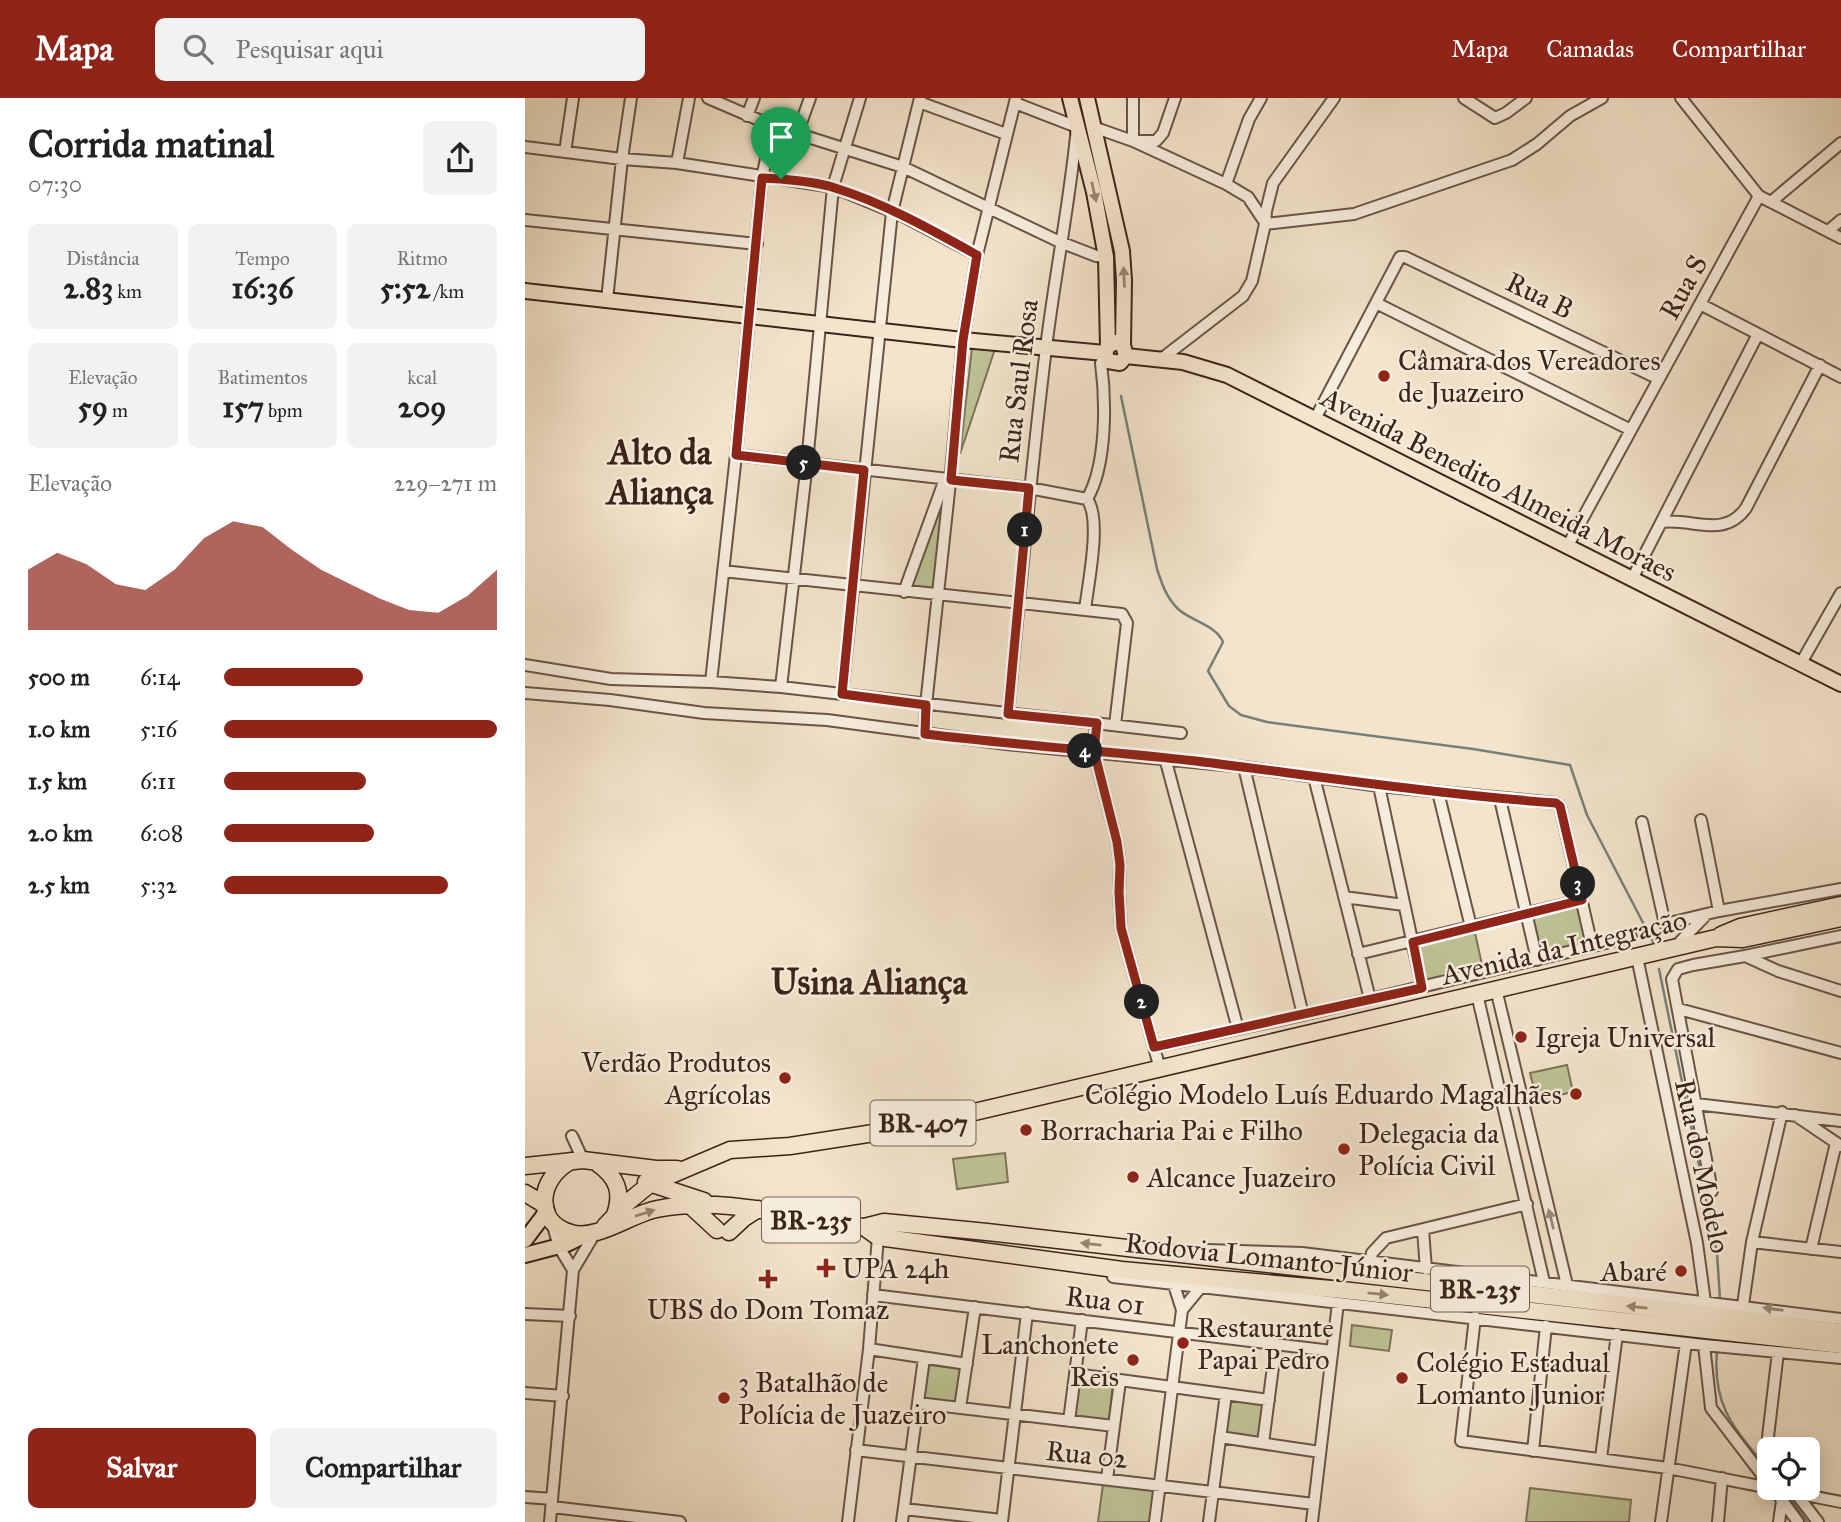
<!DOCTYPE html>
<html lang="pt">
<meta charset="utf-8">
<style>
:root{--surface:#fff;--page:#f2f2f2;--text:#222;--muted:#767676;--accent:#8f2418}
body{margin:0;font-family:"IM FELL Great Primer",serif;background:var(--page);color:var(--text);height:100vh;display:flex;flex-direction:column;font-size:26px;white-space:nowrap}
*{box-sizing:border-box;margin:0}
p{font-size:23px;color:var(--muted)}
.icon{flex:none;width:38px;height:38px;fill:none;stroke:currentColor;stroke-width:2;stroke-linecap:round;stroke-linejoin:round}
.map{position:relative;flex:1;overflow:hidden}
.panel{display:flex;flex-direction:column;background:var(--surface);width:525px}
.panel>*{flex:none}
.fabs{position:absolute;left:1232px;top:1339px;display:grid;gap:14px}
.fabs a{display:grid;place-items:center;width:63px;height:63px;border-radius:10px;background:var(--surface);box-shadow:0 4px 18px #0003;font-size:35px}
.pin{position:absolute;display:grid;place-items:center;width:60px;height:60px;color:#fff;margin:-72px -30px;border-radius:50% 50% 50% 0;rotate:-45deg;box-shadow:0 0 7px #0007}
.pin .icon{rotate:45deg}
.km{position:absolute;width:35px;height:35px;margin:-18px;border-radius:50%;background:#222;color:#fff;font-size:19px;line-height:35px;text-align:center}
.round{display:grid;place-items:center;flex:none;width:74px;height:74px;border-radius:10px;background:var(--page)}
.head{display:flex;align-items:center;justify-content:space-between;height:119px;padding:0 28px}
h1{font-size:38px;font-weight:700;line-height:52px}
.stats{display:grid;grid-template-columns:repeat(3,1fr);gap:10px;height:119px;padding:7px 28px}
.stats div{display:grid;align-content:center;border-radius:10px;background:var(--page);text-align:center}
.stats b{font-size:30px;font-weight:700}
.stats small{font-size:19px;font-weight:400}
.stats p{font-size:19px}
.chart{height:196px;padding:14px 28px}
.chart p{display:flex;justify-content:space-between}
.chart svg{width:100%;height:126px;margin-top:7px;fill:var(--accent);opacity:.7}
.action{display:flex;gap:14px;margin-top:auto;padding:14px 28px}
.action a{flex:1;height:80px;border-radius:10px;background:var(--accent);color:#fff;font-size:28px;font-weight:700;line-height:80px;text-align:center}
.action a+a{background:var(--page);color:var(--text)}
ul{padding:0 28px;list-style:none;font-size:23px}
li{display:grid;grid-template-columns:112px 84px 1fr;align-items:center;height:52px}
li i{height:18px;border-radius:9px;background:var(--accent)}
header{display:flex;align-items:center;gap:42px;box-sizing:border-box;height:98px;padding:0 35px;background:var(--accent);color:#fff}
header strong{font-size:33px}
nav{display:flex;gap:38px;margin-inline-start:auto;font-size:24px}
.search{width:490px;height:63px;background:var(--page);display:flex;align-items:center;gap:18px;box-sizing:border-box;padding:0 24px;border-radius:10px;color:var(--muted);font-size:26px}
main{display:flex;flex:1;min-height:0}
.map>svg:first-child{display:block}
.green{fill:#bec395;stroke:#7c7458;stroke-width:2}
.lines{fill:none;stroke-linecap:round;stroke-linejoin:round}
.stream{stroke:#758079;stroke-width:2.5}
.minor-casing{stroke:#695446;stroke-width:14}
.major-casing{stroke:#3b241a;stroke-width:18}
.highway-casing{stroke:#3b241a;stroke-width:19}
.minor{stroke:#f7eddd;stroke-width:10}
.major{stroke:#f3e4cb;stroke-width:14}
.highway{stroke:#f3e4cb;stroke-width:16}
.oneway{fill:#978472}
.oneway2{fill:#99887c}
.route-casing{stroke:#fff;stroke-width:14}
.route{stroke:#8f2418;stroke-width:9}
.poi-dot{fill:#8f2418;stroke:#f7eddd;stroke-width:2.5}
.labels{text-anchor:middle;stroke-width:5;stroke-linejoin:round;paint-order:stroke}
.shield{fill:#f7eddd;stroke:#736054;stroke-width:2}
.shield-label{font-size:26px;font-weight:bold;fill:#3b241a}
.street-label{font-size:28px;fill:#3b241a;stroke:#f7eddd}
.poi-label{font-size:28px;fill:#3b241a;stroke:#f7eddd;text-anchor:start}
.district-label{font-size:35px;font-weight:bold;fill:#3b241a;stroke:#f7eddd}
</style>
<header>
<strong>Mapa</strong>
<div class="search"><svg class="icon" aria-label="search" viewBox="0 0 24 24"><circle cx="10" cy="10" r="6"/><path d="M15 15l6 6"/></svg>Pesquisar aqui</div>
<nav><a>Mapa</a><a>Camadas</a><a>Compartilhar</a></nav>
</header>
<main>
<section class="panel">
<div class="head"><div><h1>Corrida matinal</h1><p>07:30</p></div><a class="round"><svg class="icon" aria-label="share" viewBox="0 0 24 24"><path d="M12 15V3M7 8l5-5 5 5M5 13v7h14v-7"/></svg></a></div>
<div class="stats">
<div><p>Distância</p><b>2.83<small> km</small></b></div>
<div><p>Tempo</p><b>16:36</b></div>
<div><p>Ritmo</p><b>5:52<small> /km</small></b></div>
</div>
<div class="stats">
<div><p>Elevação</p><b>59<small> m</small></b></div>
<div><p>Batimentos</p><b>157<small> bpm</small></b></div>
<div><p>kcal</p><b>209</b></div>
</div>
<div class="chart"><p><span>Elevação</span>229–271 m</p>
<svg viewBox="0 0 160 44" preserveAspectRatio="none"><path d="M0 44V23L10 17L20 21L30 28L40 30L50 23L60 12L70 6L80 8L90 16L100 23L110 28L120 33L130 37L140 38L150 32L160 23V44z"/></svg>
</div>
<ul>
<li><b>500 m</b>6:14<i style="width:51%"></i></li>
<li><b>1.0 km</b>5:16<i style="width:100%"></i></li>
<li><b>1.5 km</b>6:11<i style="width:52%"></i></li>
<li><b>2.0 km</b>6:08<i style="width:55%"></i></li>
<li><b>2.5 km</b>5:32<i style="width:82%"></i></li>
</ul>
<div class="action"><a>Salvar</a><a>Compartilhar</a></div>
</section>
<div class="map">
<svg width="1316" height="1424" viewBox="0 0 1316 1424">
<rect width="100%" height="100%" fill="#f3e4cb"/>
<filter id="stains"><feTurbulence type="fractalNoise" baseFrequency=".00286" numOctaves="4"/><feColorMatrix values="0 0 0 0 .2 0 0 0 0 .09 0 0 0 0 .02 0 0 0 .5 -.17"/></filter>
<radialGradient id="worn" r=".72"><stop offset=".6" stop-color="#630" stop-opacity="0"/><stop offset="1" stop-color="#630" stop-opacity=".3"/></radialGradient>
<!-- green -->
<path class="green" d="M447 250 470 251 435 356Z
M420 385 409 493 382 490Z
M1054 809 1062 847 1014 857 1005 819Z
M950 835 958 871 899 885 890 848Z
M1042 967 1048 994 1012 1002 1005 975Z
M480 1055 483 1084 432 1091 428 1061Z
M827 1227 867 1232 864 1253 825 1248Z
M404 1267 438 1271 433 1306 399 1302Z
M551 1280 588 1284 584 1323 546 1319Z
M702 1299 741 1304 736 1341 697 1336Z
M578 1386 629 1392 626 1424H573Z
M1005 1390 1106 1402 1104 1424H1001Z"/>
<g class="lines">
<!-- stream -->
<path class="stream" d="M596 298 632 471C637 486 641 499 653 511 666 523 691 527 698 544L683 573 704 608 716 617 742 624 948 651 1045 667 1062 717 1128 844
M1134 871 1192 1155 1195 1201
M1192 1253C1187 1310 1211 1332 1244 1373
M1263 1398 1282 1424"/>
<!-- minor casing -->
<g class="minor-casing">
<path id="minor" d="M183 0 248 28 378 69 535 144 571 158 581 159
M608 0V43L701 86 724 21 736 0
M939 0 970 20 981 15 1001 0
M1156 0 1234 98
M394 4 481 36
M222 18 229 0
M568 29 608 43H631L638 35 650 0
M272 36 285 0
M0 49 97 61 152 65 308 89 378 118 452 157
M40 54 48 0
M152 65 164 0
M701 86 723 99 739 123
M1234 98 1316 140
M1247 103 1316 45
M0 122 232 146
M740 126 741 113 748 85 809 0
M1303 133 1316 122
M82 202 97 61 106 0
M851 205 1106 332
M1175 206 1316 279
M635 262 718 198 727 183 740 126 829 116 987 62 1012 46 1045 18 1077 0
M790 321 875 159H880L1134 281
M211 357 504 390 562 401
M1137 424C1168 420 1199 441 1221 410L1295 267
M1042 449 1234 98
M198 473 597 516 602 525 590 627
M1107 481 1233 236
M379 494 420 381
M560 512C563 485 577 421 562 401 582 367 581 303 576 265
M1276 565 1316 495
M0 567 86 581 186 584 256 589 656 635
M186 584 211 357 237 80 248 28
M256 589 282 365 308 89 335 0
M0 595 85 602 179 615 302 622 481 646 719 669 854 688 1031 705 1035 708 1067 848
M317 596 367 114 395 0
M483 616C495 494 506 372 521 250 530 176 545 103 552 29L490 5
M571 625 569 654 592 744 595 767 594 794 596 830 635 971
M400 636 401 607 426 375 438 242 452 157 491 0
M640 660 713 931
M719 669 778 917
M789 679 845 901
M854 688 897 889
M913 694 946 829
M975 701 1012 862
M1176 722 1194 813
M1117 724 1140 826 1194 813 1316 791
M819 799 879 807
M1150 849 1182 816
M833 856 1057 802
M1220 858 1253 873 1316 893
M1112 859 1172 1145 1180 1204
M971 891 1042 1187
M952 896 1019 1184
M1154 911 1316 955
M629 949 778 917 1106 839
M1171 1006 1316 1023
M1270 1017 1316 1048
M47 1038 58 1062
M1187 1093 1147 881 1153 871 1168 867 1220 858 1316 838
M27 1124 34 1149 48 1172
M898 1132 901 1171
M1227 1144 1316 1154
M1286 1151 1311 1045
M682 1152 777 1155 1316 1221
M845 1164 847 1155 861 1140 1002 1106
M588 1179 1179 1247 1316 1260
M649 1187 657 1212
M348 1197 807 1253
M1218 1207 1227 1144 1257 1014
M0 1216 45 1218
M950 1219 936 1343 1143 1370 1316 1404
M1179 1247 1186 1310 1244 1386
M344 1251 442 1266
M550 1276 744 1302
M0 1295 38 1298
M393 1305 589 1328
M435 1310 450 1209
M544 1323 557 1222
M695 1339 795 1354
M738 1345 751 1246
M1245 1351 1243 1339 1253 1254
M331 1352 789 1406
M1008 1353 1021 1228
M1076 1360 1092 1236
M582 1381 595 1283
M1248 1390 1273 1424
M1269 1393 1293 1424
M0 1399 27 1401
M27 1409 155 1424
M379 1411 477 1422
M25 1424 48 1172 70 1135
M323 1424 344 1251 353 1139
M377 1424 399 1260
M477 1424 502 1215
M630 1424 657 1212 675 1190
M684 1424 701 1296
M787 1424 813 1205
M1136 1424 1161 1245
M1193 1424 1197 1380
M1254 1424 1257 1403"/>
</g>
<!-- major casing -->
<g class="major-casing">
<path id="major" d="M545 0 569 94 581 159 583 248
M562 0 597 153 599 182 598 247 601 258 595 265 583 263 580 255 583 248 591 244 598 247
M0 193 438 242 580 255
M601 258 658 264 702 277 1316 586
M0 1142 22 1113
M0 1157 42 1146 60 1137"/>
</g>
<!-- highway casing -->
<g class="highway-casing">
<path id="highway" d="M1196 837 1215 829 1316 807
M46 1063C14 1079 7 1124 46 1135 71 1143 106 1116 132 1111 201 1097 270 1121 339 1129L359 1124 462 1134 1180 1216 1316 1234
M72 1065C92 1079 98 1094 90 1117
M0 1068 58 1062 131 1071H152
M121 1084 179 1103
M0 1095 20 1107
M166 1108 192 1132
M80 1128 103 1104 125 1086 205 1052 265 1048 381 1030 1191 840 1218 841 1316 820
M339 1129 353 1139 597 1172 817 1192 1316 1247
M204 1134 219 1120 233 1111"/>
</g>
<!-- minor -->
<use href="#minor" class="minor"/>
<!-- major -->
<use href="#major" class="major"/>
<!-- highway -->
<use href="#highway" class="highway"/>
</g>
<!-- one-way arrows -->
<defs><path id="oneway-solid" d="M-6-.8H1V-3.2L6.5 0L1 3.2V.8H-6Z" transform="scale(1.75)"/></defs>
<g class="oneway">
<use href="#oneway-solid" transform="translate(569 94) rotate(77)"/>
<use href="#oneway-solid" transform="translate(599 179) rotate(-93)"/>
<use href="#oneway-solid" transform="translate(120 1115) rotate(-18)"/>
<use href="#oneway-solid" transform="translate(566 1146) rotate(-174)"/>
<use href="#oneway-solid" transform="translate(853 1196) rotate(6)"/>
<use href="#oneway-solid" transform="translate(1112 1209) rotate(-174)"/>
</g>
<g class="oneway2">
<use href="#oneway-solid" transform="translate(1026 1121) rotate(-104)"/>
<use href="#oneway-solid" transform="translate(1248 1211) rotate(-172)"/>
</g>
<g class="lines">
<!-- route casing -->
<g class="route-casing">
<path id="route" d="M256 81C274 83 293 84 310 90 359 105 407 132 452 157L438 242 426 382 504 390 483 616 572 625 569 653 592 744 595 767 594 794 596 830 629 949 897 890 888 844 1057 802 1035 708 1031 705C910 696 791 678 671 663 581 653 490 647 400 636L401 607 317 596 339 372 211 357 237 80 256 81"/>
</g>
<!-- route -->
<use href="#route" class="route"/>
</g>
<!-- markers -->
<g class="poi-dot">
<circle cx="859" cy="278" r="7"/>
<circle cx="996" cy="939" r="7"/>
<circle cx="260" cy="980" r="7"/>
<circle cx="1051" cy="996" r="7"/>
<circle cx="501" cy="1032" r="7"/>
<circle cx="819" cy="1051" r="7"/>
<circle cx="608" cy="1079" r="7"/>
<path d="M297.5 1159.5h7v7h7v7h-7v7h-7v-7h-7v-7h7z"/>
<circle cx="1156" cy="1173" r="7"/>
<path d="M239.5 1170.5h7v7h7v7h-7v7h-7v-7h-7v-7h7z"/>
<circle cx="658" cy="1245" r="7"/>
<circle cx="608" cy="1262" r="7"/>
<circle cx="877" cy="1280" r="7"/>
<circle cx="199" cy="1300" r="7"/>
</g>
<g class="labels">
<!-- shield labels -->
<g class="shield">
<rect x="345.5" y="1002.5" width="105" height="45" rx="5"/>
<rect x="237" y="1099.5" width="98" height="45" rx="5"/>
<rect x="906" y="1168.5" width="98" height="45" rx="5"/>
</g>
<g class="shield-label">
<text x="398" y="1034">BR-407</text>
<text x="286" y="1131">BR-235</text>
<text x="955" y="1200">BR-235</text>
</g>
<!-- street labels -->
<g class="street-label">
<text transform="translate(1158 189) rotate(-61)" y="10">Rua S</text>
<text transform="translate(1015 197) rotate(26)" y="10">Rua B</text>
<text transform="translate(493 283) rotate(-83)" y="10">Rua Saul Rosa</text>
<text transform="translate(974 386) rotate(27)" y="10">Avenida Benedito Almeida Moraes</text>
<text transform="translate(1039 849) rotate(-13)" y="10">Avenida da Integração</text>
<text transform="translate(1178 1068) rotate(78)" y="10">Rua do Modelo</text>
<text transform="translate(744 1159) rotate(6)" y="10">Rodovia Lomanto Júnior</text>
<text transform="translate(580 1202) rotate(7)" y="10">Rua 01</text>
<text transform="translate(562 1356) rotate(6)" y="10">Rua 02</text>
</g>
<!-- poi labels -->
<g class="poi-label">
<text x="873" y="272">Câmara dos Vereadores<tspan x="873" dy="32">de Juazeiro</tspan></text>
<text x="1010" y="949">Igreja Universal</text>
<text x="246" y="974" text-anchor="end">Verdão Produtos<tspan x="246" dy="32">Agrícolas</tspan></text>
<text x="1037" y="1006" text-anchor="end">Colégio Modelo Luís Eduardo Magalhães</text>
<text x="515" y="1042">Borracharia Pai e Filho</text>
<text x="833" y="1045">Delegacia da<tspan x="833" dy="32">Polícia Civil</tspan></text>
<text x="622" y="1089">Alcance Juazeiro</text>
<text x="317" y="1180">UPA 24h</text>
<text x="1142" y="1183" text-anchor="end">Abaré</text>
<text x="243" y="1221" text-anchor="middle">UBS do Dom Tomaz</text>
<text x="672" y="1239">Restaurante<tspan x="672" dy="32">Papai Pedro</tspan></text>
<text x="594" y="1256" text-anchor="end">Lanchonete<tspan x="594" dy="32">Reis</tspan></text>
<text x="891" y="1274">Colégio Estadual<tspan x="891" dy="32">Lomanto Junior</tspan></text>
<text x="213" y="1294">3 Batalhão de<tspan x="213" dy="32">Polícia de Juazeiro</tspan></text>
</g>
<!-- district labels -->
<g class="district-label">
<text x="135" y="366">Alto da<tspan x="135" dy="40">Aliança</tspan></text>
<text x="344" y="896">Usina Aliança</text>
</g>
</g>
<rect width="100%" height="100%" filter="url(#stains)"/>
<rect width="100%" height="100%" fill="url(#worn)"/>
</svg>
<div class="fabs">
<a><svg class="icon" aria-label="locate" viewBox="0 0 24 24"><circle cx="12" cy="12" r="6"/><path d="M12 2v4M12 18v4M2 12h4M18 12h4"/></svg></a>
</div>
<div class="pin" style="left:256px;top:81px;background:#1e9e55"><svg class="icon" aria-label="arrive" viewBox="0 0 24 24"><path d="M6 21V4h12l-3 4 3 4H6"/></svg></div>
<b class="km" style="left:500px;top:432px">1</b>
<b class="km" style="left:617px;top:904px">2</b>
<b class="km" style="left:1053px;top:786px">3</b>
<b class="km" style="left:560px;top:653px">4</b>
<b class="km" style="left:279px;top:365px">5</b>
</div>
</main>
